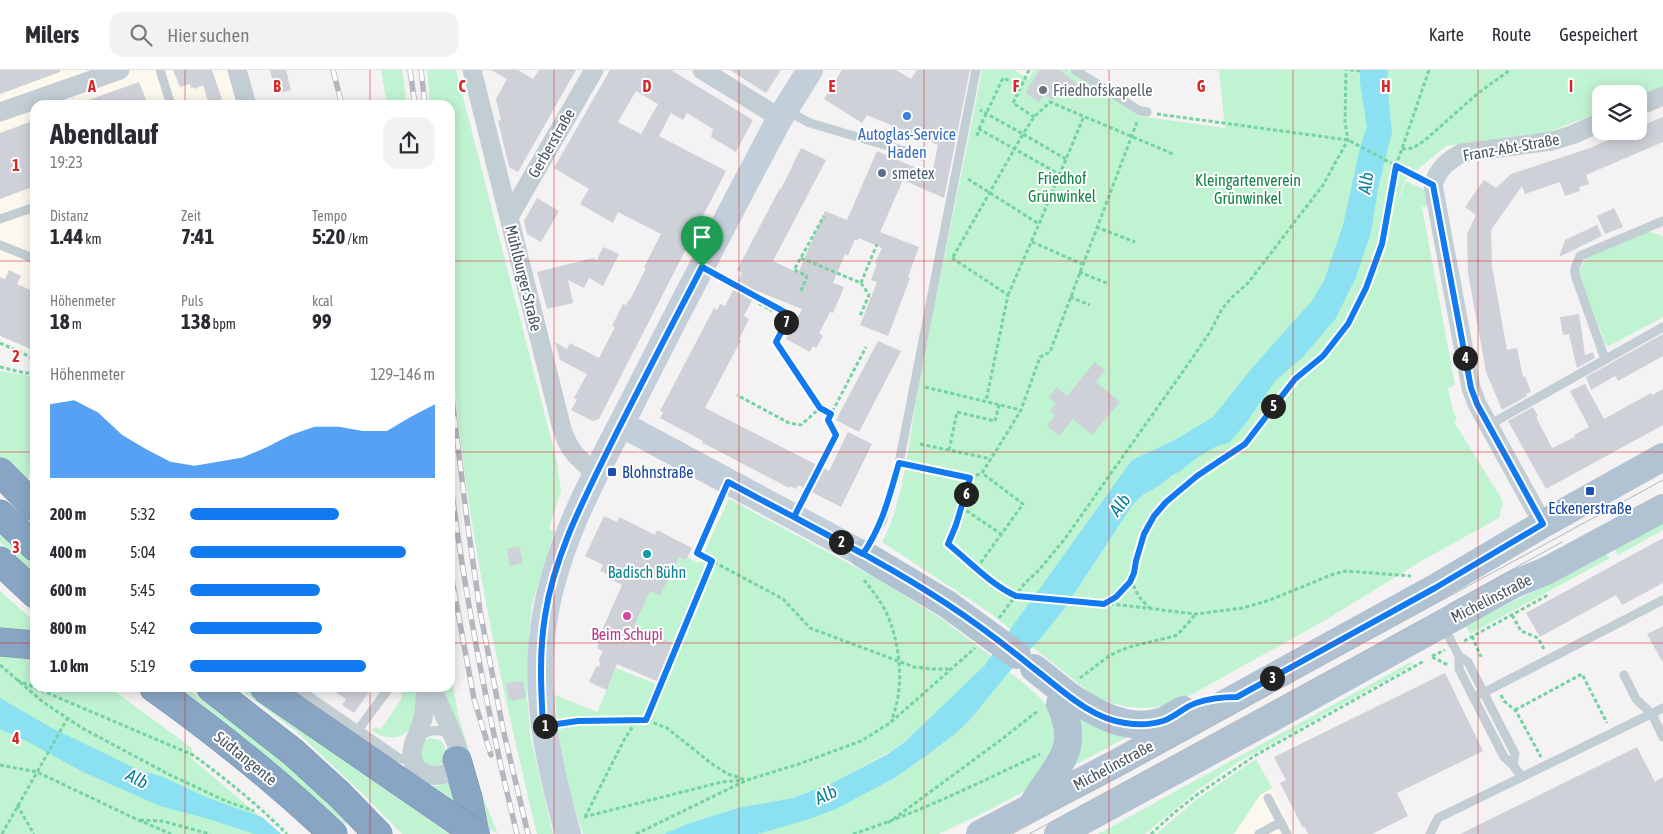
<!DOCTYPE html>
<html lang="de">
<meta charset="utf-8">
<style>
:root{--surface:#fff;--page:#f2f2f3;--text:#2b2b33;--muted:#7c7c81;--line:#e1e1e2;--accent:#117af0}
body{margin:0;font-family:"Asap Condensed",sans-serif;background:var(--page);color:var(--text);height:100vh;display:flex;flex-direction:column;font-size:19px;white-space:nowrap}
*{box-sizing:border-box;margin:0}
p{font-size:16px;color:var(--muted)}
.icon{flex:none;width:28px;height:28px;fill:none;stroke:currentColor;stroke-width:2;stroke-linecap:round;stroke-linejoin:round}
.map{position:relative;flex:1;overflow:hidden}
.sheet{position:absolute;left:30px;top:30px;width:425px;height:592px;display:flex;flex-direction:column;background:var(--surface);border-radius:15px;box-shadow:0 2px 12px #0003}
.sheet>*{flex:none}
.fabs{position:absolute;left:1592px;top:15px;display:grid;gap:10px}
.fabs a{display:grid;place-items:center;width:55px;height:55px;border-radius:10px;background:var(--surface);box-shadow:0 2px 12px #0003;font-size:25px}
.pin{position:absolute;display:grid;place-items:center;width:42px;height:42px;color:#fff;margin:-51px -21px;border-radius:50% 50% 50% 0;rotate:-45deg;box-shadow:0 0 5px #0007}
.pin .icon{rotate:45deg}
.km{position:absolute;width:25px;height:25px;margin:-12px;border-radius:50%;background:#222;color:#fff;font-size:14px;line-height:25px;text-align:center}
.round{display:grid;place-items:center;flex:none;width:52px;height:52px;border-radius:15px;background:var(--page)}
.overview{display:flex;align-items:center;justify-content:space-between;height:85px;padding:0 20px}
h1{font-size:28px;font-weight:700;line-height:38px}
.figures{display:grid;grid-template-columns:repeat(3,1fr);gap:8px;height:85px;padding:5px 20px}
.figures div{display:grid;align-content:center}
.figures b{font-size:21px;font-weight:700}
.figures small{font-size:14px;font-weight:400}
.figures p{font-size:14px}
.chart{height:140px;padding:10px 20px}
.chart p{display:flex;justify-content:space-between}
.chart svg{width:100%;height:90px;margin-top:5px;fill:var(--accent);opacity:.7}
ul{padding:0 20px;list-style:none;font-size:16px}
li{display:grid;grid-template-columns:80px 60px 1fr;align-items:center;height:38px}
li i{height:12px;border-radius:6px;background:var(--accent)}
header{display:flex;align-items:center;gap:30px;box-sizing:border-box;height:70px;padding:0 25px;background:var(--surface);border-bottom:1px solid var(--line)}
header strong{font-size:24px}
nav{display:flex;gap:28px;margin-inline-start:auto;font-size:18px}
.search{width:350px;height:45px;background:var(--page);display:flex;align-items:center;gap:12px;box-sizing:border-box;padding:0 18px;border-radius:15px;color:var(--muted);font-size:19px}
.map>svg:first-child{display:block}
.commercial{fill:#fdf8ed}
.green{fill:#c0f3d2}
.water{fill:#8be0f1}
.building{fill:#ced1d7;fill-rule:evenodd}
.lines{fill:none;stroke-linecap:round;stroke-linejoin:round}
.highway-casing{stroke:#7391af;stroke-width:29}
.path{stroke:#75d3a2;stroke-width:3;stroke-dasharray:4 2.5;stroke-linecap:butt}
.lane{stroke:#c2cdd4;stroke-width:9}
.street{stroke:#c2cdd4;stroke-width:19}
.secondary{stroke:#c2ced9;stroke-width:26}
.primary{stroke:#b1c2d2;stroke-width:28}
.highway{stroke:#88a6c3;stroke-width:28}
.tram{stroke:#b4b7bd;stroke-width:1}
.rail-casing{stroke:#b4b7bd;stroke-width:5.5}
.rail{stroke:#fff;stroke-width:4;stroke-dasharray:11;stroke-linecap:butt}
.highway-bridge-casing{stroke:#7391af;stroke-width:29;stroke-linecap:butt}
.primary-bridge{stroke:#b1c2d2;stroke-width:28}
.highway-bridge{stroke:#88a6c3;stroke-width:28}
.route-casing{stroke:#fff;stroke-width:10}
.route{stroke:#117af0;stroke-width:6}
.grid{fill:none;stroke:#d62828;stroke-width:1;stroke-opacity:0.55}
.worship-dot{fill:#6b7280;stroke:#fff;stroke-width:2}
.shop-dot{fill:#3f7fe0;stroke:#fff;stroke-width:2}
.service-dot{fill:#5c6f8a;stroke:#fff;stroke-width:2}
.transit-dot{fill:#1a4fb4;stroke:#fff;stroke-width:2}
.culture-dot{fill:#0f9aa8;stroke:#fff;stroke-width:2}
.hotel-dot{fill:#d1479c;stroke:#fff;stroke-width:2}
.labels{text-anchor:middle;stroke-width:4;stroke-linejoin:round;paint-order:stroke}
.worship-label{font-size:16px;fill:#5b616d;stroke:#fff;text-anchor:start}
.shop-label{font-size:16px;fill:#366cbe;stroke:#fff}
.street-label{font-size:16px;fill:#485661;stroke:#fff}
.service-label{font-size:16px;fill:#4e5e75;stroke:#fff;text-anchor:start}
.park-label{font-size:16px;fill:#138347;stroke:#fff}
.transit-label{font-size:16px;fill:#164399;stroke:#fff;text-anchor:start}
.culture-label{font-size:16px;fill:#0d838f;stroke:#fff}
.hotel-label{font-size:16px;fill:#b23c85;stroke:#fff}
.water-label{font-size:18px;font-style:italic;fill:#077d97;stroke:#fff}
.grid-label{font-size:16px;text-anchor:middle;font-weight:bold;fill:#d62828;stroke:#fff;stroke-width:4;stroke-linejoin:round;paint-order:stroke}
</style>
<header>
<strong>Milers</strong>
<div class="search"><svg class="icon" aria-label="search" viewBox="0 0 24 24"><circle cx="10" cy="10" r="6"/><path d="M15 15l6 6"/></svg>Hier suchen</div>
<nav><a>Karte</a><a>Route</a><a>Gespeichert</a></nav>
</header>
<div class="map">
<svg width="1663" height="764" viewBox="0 0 1663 764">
<rect width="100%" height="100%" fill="#f4f2f2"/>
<!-- commercial -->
<path class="commercial" d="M0 0H228L238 35H35V284L0 268Z
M1272 718 1295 764H1234L1260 725Z"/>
<!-- green -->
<path class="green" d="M381 0H402L407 35H387Z
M427 0H456L557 392 561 421 549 458 554 462 532 535 529 561 527 626 530 665 553 764H537C501 614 467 461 454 307 446 217 450 125 450 35H430Z
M982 0H1015L1028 9 1034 0H1068L1139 46 1225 58 1219 0H1663V17L1639 27V24H1601V42L1548 62 1446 76 1405 110 1395 138 1399 166 1395 138 1406 111 1427 121 1430 135 1422 137 1455 315 1448 318 1453 341 1457 349 1454 352 1503 431 1499 448 1423 490 1329 548 1182 630C1149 642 1125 640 1094 626L989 542 882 472C906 427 909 365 919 314 939 209 962 105 982 0Z
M1647 161 1663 166V247L1609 276 1606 275 1578 203 1586 188Z
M0 301 35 307V374L32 382 27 418 0 392Z
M729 429 885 513 942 549 991 586 984 596 954 627 906 671 886 684 832 713 793 728 738 738 690 753 663 764H583L571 726 559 669 555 625 597 642 616 598 658 615 676 574 634 556 650 521 660 526 679 487 686 490 687 487 699 493Z
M1663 452V460L1618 485 1615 479Z
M0 462 35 497V506L0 472Z
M1606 484 1610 488 1470 564 1466 556C1512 531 1560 509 1606 484Z
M0 521 35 552V567L0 561Z
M0 583 35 584V618H110L192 678 191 688 281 764H0Z
M1411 592 1413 593 1402 601 1242 690 1199 719 1145 764H1098Z
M450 597 458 645 483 727 498 764 482 755 440 618H450Z
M1009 602C1023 612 1052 635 1057 652 1059 661 1058 671 1059 680L1029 719 989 740 939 764H758L836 739 893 709 955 663 969 651Z
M177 618H186C242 660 302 701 348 754L339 752 272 691Z
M238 618H247L341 688 449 764H402L366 727 297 662Z
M404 618H419C419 630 418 645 411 657 403 671 383 670 372 660L374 657 381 659 402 628 401 620Z
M1074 644 1135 663 1073 696Z
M430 668 440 670C448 677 450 693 436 696 432 697 428 696 424 695L418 678 424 670Z
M1256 689 1272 718 1260 725 1234 764H1156L1197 729Z
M449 710 450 711 456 737 430 716H438Z"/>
<!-- water -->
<path class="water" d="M1360 0H1388L1387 15 1392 62 1379 114 1371 162 1356 207 1336 248 1303 287 1276 310 1246 353 1229 373 1217 376 1198 387 1179 402 1172 405 1159 416 1144 424 1133 434 1064 539 1040 569 1009 602 969 651 955 664 931 682 893 709 836 739 806 750 758 764H663L690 753 738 738 793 728 832 713 886 685 906 671 984 596 1132 390 1175 370 1213 347 1252 298 1311 232 1324 211 1343 155 1361 74 1367 57 1360 13Z
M0 628 50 657 139 700 163 707 208 728 262 747 281 764H255L205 748 160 736 83 702 28 672 0 659Z"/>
<!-- building -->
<path class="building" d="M0 0H60V2L0 24Z
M173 0H212L224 35H209L203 15 195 19 194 17 191 19 190 14 180 17Z
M270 0H286L291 20 276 24Z
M491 0H518L533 9 539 0H576L518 102 509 97 498 51 501 50 496 29 507 9Z
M610 0H671L753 50 736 82 711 67 713 59 687 43 683 50 671 43 659 66 726 101 599 349 593 351 571 340 577 330 574 328 587 304 560 290 555 272 567 279 570 273 599 288 615 257 612 256 623 234 626 235 629 229 630 230 646 198 644 197 661 164 618 142 613 153 580 134 589 119 554 98ZM636 21 658 34 641 64 618 52Z
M730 0H781L766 23Z
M842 0H896L911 9 917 0H970L944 128 903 110 880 162 919 177 908 207 910 208 888 266 860 255 877 212 871 210 877 194 875 193 882 178 859 168 858 171 855 169 848 186 845 184 833 213 844 217 833 243 830 242 819 263 823 266 816 278 813 276 810 282 786 269 802 239 757 221 744 246 749 249 739 269 741 270 705 338 829 401 848 362 872 374 841 437 798 415 796 419 790 416 789 418 709 376 702 373 703 371 660 348 663 342 660 341 714 238 717 240 720 234 725 236 742 203 737 200 780 118 781 119 801 78 826 90 773 191 798 203 825 141 847 150 877 81 932 105 938 75 867 45 862 53 824 29Z
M1040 0H1060L1080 16 1072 27 1061 19 1053 30 1044 25 1039 32 1027 24 1026 21Z
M139 12 148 35H80V33Z
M1663 47V72L1586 105 1589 114 1579 117 1580 121 1565 126 1560 112 1525 124 1522 116 1491 160 1492 196 1507 280 1517 278 1523 307 1525 306 1531 322 1526 324 1527 326 1502 340 1486 302 1468 203 1467 164 1476 145 1465 137 1484 110 1496 118 1511 104 1590 78 1630 61H1639V57Z
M35 50V116L0 129V63Z
M537 128 559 141 541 172 527 164 524 151Z
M1614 138 1623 157 1605 164 1597 146Z
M1597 155 1602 166 1559 187 1565 170Z
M603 177 619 184 603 216 589 208 584 218 568 210 573 233 547 239 537 202 593 188 597 190Z
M9 200 21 206 17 214 35 222V281L0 266V207L5 209Z
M1579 244 1585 285 1593 282 1595 288 1577 298 1569 264 1563 265 1560 247Z
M1663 264V286L1618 311 1615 306 1591 320 1586 307Z
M878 271 901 281 859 362 836 350Z
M1095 292 1105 300 1096 312 1120 332 1092 365 1073 349 1059 366 1047 356 1055 345 1050 341 1056 334 1049 327 1057 317 1067 326Z
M1585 314 1604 349 1651 323 1652 325 1663 319V355L1546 419 1508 351 1533 337 1538 346 1536 347 1552 378 1575 367 1574 365 1589 357 1570 321Z
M604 446 617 452 619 447 655 465 657 460 692 478 686 490 679 487 660 526 650 521 634 556 675 574 659 612 617 594 607 620 589 612 596 597 600 596 599 589 603 581 597 578 599 573 597 572 622 515 608 508 610 505 600 501 603 495 585 486Z
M1663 468V513L1622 535 1616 525 1540 567 1526 543Z
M519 476 523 493 510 496 507 479Z
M1663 556V593L1647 564Z
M1445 603 1483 681 1397 723 1408 746 1372 764H1308L1305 757 1303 758 1280 713 1286 710 1274 687Z
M523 611 526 628 512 631V629L509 630 506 613Z
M329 618H372L354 643 342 635 346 629Z
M1637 677 1655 712 1663 707V764H1460Z"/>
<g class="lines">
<!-- highway casing -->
<g class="highway-casing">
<path id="highway" d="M0 402 35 437
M0 444 35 477
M0 491 35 524
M0 572 35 575
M154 618C217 663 277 711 333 764
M211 618 293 682 340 725 378 764
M457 690 468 728 475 764"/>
</g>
<!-- path -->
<path class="path" d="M1029 0 1013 33 1034 47
M1350 0 1361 1
M1157 44 1348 70 1419 108
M979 59 1003 8 1021 16
M977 66 979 59 1059 104
M1402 79 1413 78 1424 71 1477 24 1510 0
M1066 89 1023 64 1034 47 1050 32 1173 84
M968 109 1039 154 1084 46
M1096 157 1135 172
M1032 172 1082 194
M953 187 1023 64 980 40
M801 188 861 213 869 225 860 246
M952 188 1008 225 986 331
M1079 202 1109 214
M720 207 790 245 775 272 820 338 801 355 789 353 737 325
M861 213 877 174
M801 221 807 206 794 200 824 146
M1008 225 1039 154
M1070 227 1090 235
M760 228 758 233 771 240 770 241
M0 273 35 289
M0 297 25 303H35
M925 317 1021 340
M820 338 831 344
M920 374 991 389
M949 380 957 342 995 351 999 335
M910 396 970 408 956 455 947 473C969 491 990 514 1016 526L1104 533 1196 544 1243 538 1270 530 1331 505 1345 501 1411 506
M970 408 982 403 999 376 1021 340 1040 287 1050 282 1137 52
M803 428 836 365 828 350 866 277
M961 437 1001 464
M705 465 697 483 783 529 810 558 914 597 932 599H950
M977 498 1023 434 982 403
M1131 509C1137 525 1140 530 1153 540
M864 510C872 520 880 530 886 542 901 574 905 619 891 651
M1104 533 1116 527 1129 512 1134 503 1135 491 1144 464 1155 446 1166 432 1197 406 1245 374 1295 309 1323 286 1348 254 1366 218 1382 174 1396 96 1429 0
M1512 545 1521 561 1538 568 1544 579
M999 548 1025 513 1039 500 1064 470 1191 290 1210 262 1222 239 1231 228 1248 213 1323 115 1348 70 1345 52 1346 0
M1472 566 1481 587
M1464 571 1548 525
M1432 586 1445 580
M1432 587 1448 595
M0 595 43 632 82 658 170 705 226 731 254 741
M1080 608 1109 586 1119 581 1133 576 1175 566 1181 561 1195 545
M17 610 193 685C226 709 258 735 287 764
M1501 625 1504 631 1516 641 1541 687
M1515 640 1582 604 1607 653
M646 650 712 491
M563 653 578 651 646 650 667 658 712 694 728 704 746 710
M0 695 37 702 136 749 171 764
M17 735 34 764
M584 747 722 712 744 710
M585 747 624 670 637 650
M140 750 162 751 210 764
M888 753 998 672 1039 640
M2 764 67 649
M636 764 747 710 799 694 861 671 890 653 975 578
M853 764C918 743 979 713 1040 684
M1151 764 1175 742 1198 724 1256 685 1424 591"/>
<!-- lane -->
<path class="lane" d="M160 0 171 35
M1075 0 1140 41 1147 42
M787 41 810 53 922 86
M0 149 35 137
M0 175 35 189
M1605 289 1575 205V198L1580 186 1663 151
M1489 355 1663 257
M709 456 727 415
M864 482 882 452 899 393 976 0
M1443 556 1459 586V599L1504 687 1513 695 1521 706
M1459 586 1468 592 1515 684 1513 695
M1624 605 1636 629 1652 644 1663 667
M297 618 399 688 413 692
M1473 627 1483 623 1663 530
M358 660 389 618
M420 666C430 659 440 659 450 665
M1268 728 1287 764
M1259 764 1281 752
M1430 764 1438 748 1663 638"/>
<!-- street -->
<path class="street" d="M237 0 247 35
M472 0 562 359C568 379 579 391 597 403
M702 0 780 48
M1639 36 1663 26
M0 42 120 0
M509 147 594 0
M1543 454 1477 334 1471 318 1433 115C1438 99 1447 91 1462 83L1552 71 1572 65 1601 52
M426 618C425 628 425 638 423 648 421 660 411 673 412 685 414 715 461 711 458 681 457 673 453 666 450 659 444 645 439 631 431 618"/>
<!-- secondary -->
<path class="secondary" d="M621 354 863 484
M568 764C548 691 532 622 545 546 558 469 598 399 633 331 681 236 730 142 780 48L810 0"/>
<!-- primary -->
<path class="primary" d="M863 484 947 534
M1069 626C1097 644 1129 663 1163 651 1170 648 1177 643 1183 640
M1032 736C1053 697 1083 683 1060 634
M980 764 1115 694 1435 518 1543 454 1663 387
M1058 764 1270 649 1514 514 1546 501 1663 438"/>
<!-- highway -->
<use href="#highway" class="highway"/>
<!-- tram -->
<path class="tram" d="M1448 535 1562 472
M1012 764 1663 410
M1029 764 1420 551"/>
<!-- rail casing -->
<g class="rail-casing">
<path id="rail" d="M333 0 342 35
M410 0 415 35
M421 0 425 35
M450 303 453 336 467 450 480 541 503 659 528 764
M450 408C465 528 488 646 517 764
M450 499 474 629 491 685"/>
</g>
<!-- rail -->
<use href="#rail" class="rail"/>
<!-- highway-bridge casing -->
<g class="highway-bridge-casing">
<path id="highway-bridge" d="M264 618 476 764"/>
</g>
<!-- primary-bridge -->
<path class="primary-bridge" d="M947 534 1017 585
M1034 598 1069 626"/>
<!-- highway-bridge -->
<use href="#highway-bridge" class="highway-bridge"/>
</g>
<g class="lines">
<!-- route casing -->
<g class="route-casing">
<path id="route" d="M702 197C671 257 640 316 610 376 583 431 554 486 545 546 539 583 541 619 543 656L578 651 646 650 712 491 697 483 728 412C801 452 878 488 947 534 976 553 1005 575 1032 597 1060 618 1089 648 1125 653 1138 655 1150 655 1163 651 1175 647 1184 637 1196 633 1210 628 1223 627 1237 627L1435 518 1543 454 1477 334 1471 318 1433 115 1396 96 1382 174 1366 218 1348 254 1323 286 1295 309 1245 374 1197 406 1166 432 1154 446 1144 464 1136 491 1134 503 1130 512 1116 527 1104 534 1016 526C990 514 969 491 948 474L956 455 970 408 899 393C889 427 883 454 863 484L794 447 836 365 828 350 831 344 820 338 776 272 790 245 702 197"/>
</g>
<!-- route -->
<use href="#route" class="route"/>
</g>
<!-- grid -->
<path class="grid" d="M185 0V35M370 0V35M554 0V764M739 0V764M924 0V764M1109 0V764M1293 0V764M1478 0V764M0 191H35M450 191H1663M0 382H35M450 382H1663M0 573H35M450 573H1663M185 618V764M370 618V764"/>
<!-- markers -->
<circle class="worship-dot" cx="1043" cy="20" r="5"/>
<circle class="shop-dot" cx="907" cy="46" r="5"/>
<circle class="service-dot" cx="882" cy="103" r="5"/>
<g class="transit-dot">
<rect x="607" y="397" width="10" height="10" rx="2.5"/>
<rect x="1585" y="416" width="10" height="10" rx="2.5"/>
</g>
<circle class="culture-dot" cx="647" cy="484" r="5"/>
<circle class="hotel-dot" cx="627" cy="546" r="5"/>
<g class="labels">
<!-- worship labels -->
<g class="worship-label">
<text x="1053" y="26">Friedhofskapelle</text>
</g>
<!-- shop labels -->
<g class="shop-label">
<text x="907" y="70">Autoglas-Service<tspan x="907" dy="18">Haden</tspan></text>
</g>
<!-- street labels -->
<g class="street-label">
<text transform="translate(551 73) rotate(-60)" y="6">Gerberstraße</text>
<text transform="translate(1511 77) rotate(-10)" y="6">Franz-Abt-Straße</text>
<text transform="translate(524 208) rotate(76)" y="6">Mühlburger Straße</text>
<text transform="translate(1491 528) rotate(-27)" y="6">Michelinstraße</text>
<text transform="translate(246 688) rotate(39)" y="6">Südtangente</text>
<text transform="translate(1113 695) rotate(-28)" y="6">Michelinstraße</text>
</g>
<!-- service labels -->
<g class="service-label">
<text x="892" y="109">smetex</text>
</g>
<!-- park labels -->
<g class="park-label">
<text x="1062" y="114">Friedhof<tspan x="1062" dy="18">Grünwinkel</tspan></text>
<text x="1248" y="116">Kleingartenverein<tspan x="1248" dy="18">Grünwinkel</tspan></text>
</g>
<!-- transit labels -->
<g class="transit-label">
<text x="622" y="408">Blohnstraße</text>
<text x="1590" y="444" text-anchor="middle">Eckenerstraße</text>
</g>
<!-- culture labels -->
<g class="culture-label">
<text x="647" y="508">Badisch Bühn</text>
</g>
<!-- hotel labels -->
<g class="hotel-label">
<text x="627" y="570">Beim Schupi</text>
</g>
<!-- water labels -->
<g class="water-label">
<text transform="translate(1366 113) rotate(-81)" y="6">Alb</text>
<text transform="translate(1120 435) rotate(-52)" y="6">Alb</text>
<text transform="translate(137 709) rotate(27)" y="6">Alb</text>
<text transform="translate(826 725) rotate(-25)" y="6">Alb</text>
</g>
</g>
<g class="grid-label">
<text x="92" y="22">A</text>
<text x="277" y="22">B</text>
<text x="462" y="22">C</text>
<text x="647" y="22">D</text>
<text x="832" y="22">E</text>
<text x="1016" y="22">F</text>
<text x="1201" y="22">G</text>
<text x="1386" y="22">H</text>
<text x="1571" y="22">I</text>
<text x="16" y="101">1</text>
<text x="16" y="292">2</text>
<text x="16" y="483">3</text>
<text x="16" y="674">4</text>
</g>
</svg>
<div class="fabs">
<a><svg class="icon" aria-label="layers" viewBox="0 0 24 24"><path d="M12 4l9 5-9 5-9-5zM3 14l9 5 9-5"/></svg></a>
</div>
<div class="pin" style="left:702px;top:197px;background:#1e9e55"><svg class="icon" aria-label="arrive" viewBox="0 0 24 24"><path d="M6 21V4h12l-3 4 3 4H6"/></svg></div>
<b class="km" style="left:545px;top:656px">1</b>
<b class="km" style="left:841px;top:472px">2</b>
<b class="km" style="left:1272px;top:608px">3</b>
<b class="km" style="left:1465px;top:288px">4</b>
<b class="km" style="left:1273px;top:336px">5</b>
<b class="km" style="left:966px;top:424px">6</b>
<b class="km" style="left:786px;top:252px">7</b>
<section class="sheet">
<div class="overview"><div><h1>Abendlauf</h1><p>19:23</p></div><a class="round"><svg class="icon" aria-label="share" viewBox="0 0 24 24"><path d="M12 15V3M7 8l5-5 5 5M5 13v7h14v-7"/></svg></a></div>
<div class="figures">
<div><p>Distanz</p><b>1.44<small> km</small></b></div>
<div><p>Zeit</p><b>7:41</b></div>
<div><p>Tempo</p><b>5:20<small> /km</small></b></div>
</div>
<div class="figures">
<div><p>Höhenmeter</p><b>18<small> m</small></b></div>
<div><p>Puls</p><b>138<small> bpm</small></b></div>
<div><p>kcal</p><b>99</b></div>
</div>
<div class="chart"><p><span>Höhenmeter</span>129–146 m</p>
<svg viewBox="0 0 160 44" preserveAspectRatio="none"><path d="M0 44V8L10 6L20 12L30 23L40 30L50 36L60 38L70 36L80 34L90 29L100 23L110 19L120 19L130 21L140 21L150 14L160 8V44z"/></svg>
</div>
<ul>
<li><b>200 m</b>5:32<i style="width:61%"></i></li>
<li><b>400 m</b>5:04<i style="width:88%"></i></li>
<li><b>600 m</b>5:45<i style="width:53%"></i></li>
<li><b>800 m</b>5:42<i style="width:54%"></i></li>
<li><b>1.0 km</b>5:19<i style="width:72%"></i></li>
</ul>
</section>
</div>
